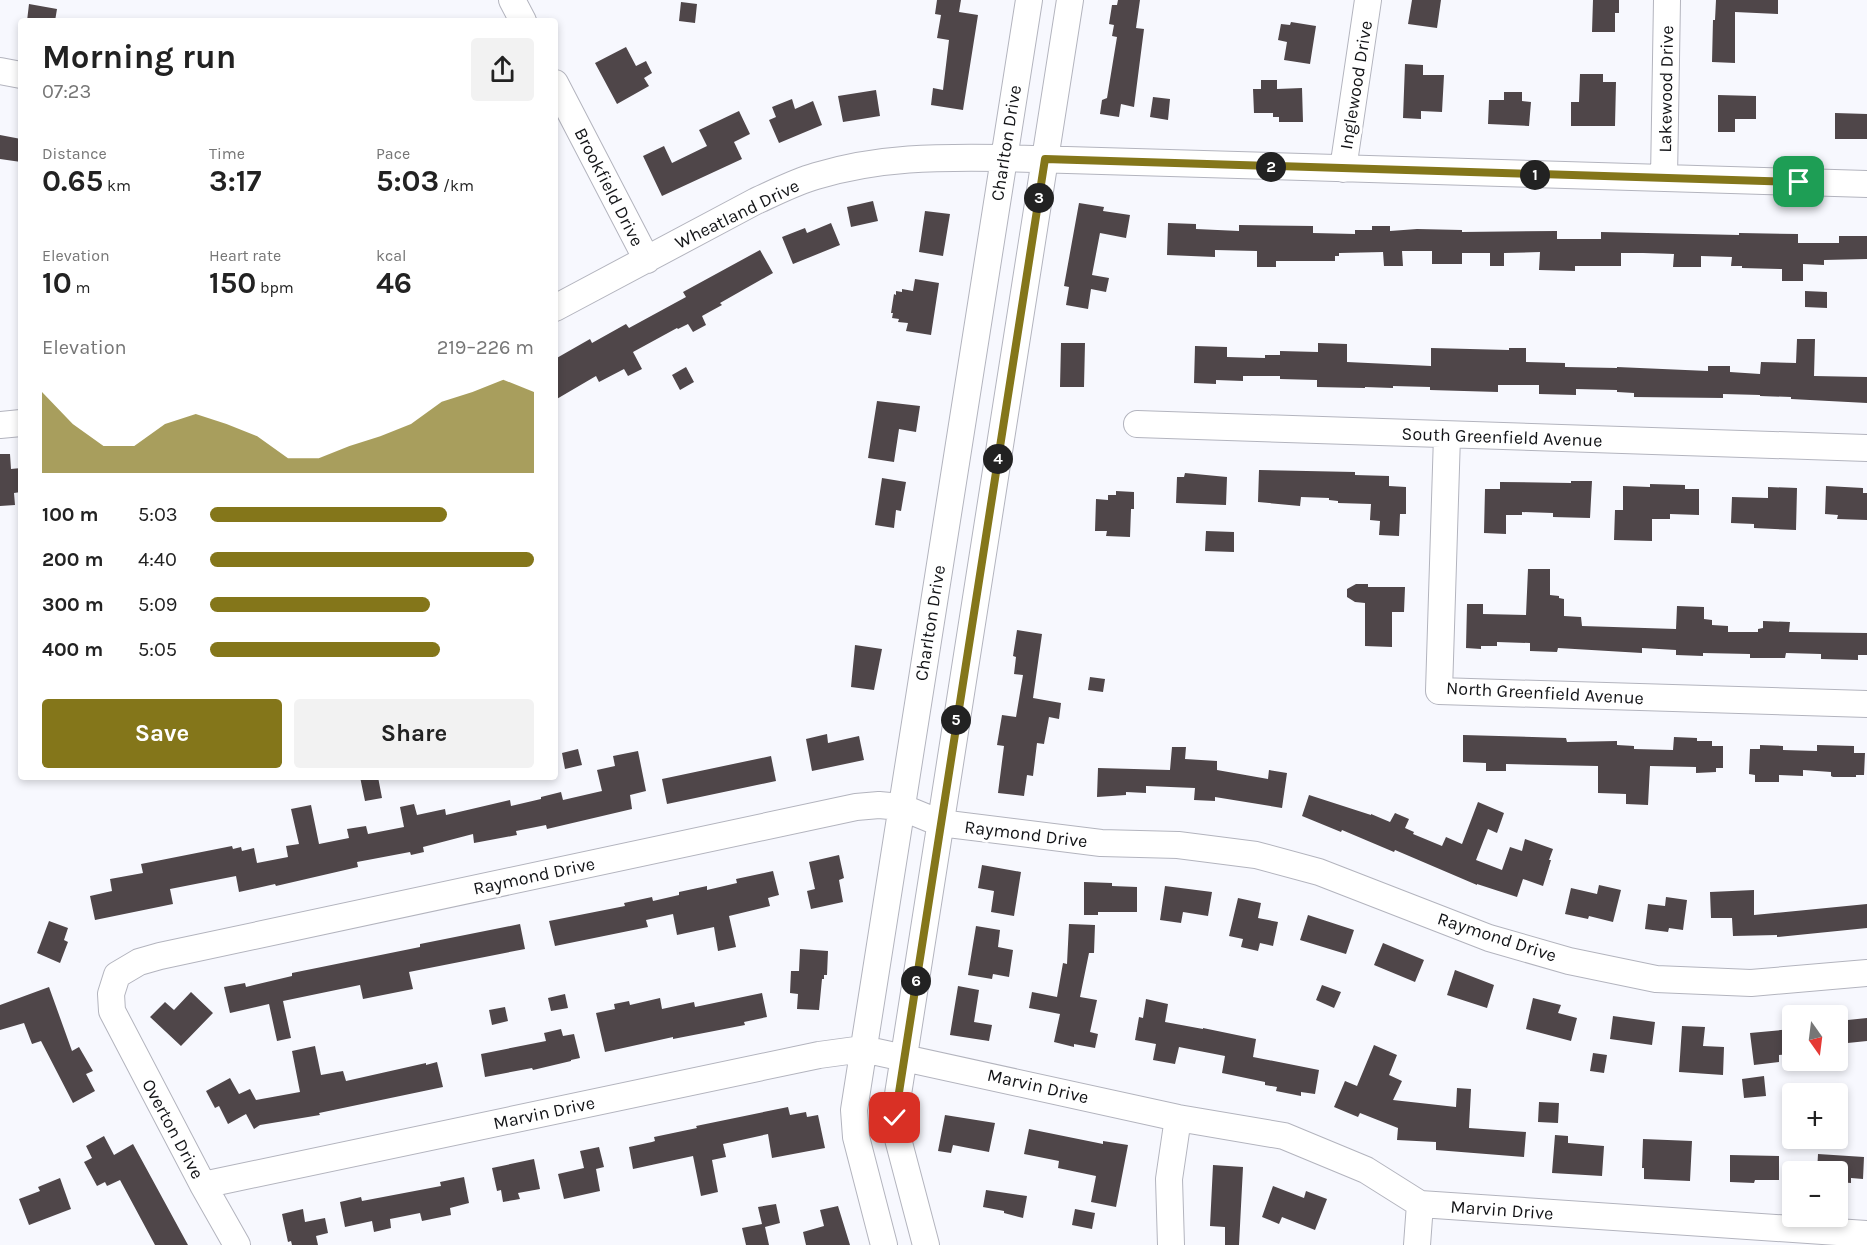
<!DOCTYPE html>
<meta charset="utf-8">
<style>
:root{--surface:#fff;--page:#f2f2f2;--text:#222;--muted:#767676;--accent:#84761a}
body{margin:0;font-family:Karla,sans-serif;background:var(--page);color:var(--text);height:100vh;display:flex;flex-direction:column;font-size:22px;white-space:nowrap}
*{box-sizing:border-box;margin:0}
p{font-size:20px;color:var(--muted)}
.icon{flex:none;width:33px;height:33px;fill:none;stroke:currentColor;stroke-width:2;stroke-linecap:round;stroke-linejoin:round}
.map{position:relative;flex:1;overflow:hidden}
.side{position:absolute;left:18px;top:18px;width:540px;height:762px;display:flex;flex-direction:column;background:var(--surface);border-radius:6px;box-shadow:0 3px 9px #0003}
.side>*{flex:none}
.needle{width:39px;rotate:166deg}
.controls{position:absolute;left:1782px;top:1005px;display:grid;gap:12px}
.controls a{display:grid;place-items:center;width:66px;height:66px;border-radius:6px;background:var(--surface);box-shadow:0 3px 9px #0003;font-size:30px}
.pin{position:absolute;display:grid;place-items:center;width:51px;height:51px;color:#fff;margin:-26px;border-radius:12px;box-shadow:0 3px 9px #0006}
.km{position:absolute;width:30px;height:30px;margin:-15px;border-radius:50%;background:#222;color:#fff;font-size:16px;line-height:30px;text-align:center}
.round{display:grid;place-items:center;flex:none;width:63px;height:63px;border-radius:6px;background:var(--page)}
.overview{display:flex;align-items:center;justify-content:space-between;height:102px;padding:0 24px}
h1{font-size:33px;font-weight:700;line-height:45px}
.metrics{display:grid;grid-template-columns:repeat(3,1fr);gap:9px;height:102px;padding:6px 24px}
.metrics div{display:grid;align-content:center}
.metrics b{font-size:30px;font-weight:700}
.metrics small{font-size:16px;font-weight:400}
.metrics p{font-size:16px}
.chart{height:168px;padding:12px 24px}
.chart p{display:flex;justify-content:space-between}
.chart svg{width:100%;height:108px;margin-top:6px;fill:var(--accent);opacity:.7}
.primary-button{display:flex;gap:12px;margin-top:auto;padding:12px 24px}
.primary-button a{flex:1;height:69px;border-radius:6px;background:var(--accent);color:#fff;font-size:24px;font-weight:700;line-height:69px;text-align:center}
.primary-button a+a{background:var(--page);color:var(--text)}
ul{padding:0 24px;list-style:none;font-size:20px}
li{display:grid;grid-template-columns:96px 72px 1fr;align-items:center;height:45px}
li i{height:15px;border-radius:8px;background:var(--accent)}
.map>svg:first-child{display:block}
.building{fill:#4f4649}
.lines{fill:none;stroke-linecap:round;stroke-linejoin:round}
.minor-casing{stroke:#b3b4be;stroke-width:28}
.minor{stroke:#fff;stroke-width:26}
.route-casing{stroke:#fff;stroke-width:12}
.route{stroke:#84761a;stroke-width:8}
.labels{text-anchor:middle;stroke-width:6;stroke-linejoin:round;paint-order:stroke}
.street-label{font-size:18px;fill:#131417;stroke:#fff}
</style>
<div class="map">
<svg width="1867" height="1245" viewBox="0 0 1867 1245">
<rect width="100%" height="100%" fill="#f7f8fe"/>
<!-- building -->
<path class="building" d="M937 0H961L959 12 978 15 963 110 931 105 933 88 943 90 949 40 937 38 941 15 935 14Z
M1118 0H1140L1136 28 1144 29 1134 107 1121 104 1119 117 1100 114 1102 100 1107 98 1117 37 1112 36 1114 25 1109 24 1112 5H1117Z
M1412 0H1441L1437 28 1408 24Z
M1593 0H1619V13H1615V32H1592Z
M1716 0H1778V14L1735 12V63L1712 62 1713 20H1715Z
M681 2 697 4 695 23 679 21Z
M29 4 57 9 55 21H27Z
M1291 22 1316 26 1310 64 1284 60 1287 42 1278 40 1281 24 1290 25Z
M626 47 636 66 646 61 652 73 644 78 649 86 617 104 595 63Z
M1405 64 1423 65V75H1444L1442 112 1421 111V119L1403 118Z
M1580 74H1603V82H1616L1615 126H1571V102H1579Z
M1261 80H1277V89L1302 88 1303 122H1279V117H1273V113H1254L1253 89H1261Z
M876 90 880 116 843 122 838 96Z
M1504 92H1522V101L1531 102 1529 126 1488 124 1489 100H1504Z
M1718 95 1756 96V119H1735V132H1718Z
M1153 97 1170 99 1168 120 1150 117Z
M792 99 795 109 813 101 822 125 779 143 769 120 776 117 772 107Z
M739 111 750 134 734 142 742 159 662 196 643 156 664 146 672 163 707 146 699 130Z
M1835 113 1867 114V139H1835Z
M0 135 21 139V162L0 159Z
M873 201 878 221 851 227 847 207Z
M1079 203 1104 207 1103 211 1130 215 1126 238 1100 233 1092 275 1109 278 1106 292 1091 289 1088 309 1066 305 1069 287 1064 286Z
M925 211 950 214 943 256 919 252Z
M831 223 840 245 793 264 782 237 805 228 807 233Z
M1168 223 1196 224V229L1239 231V225L1313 226V233L1355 234V230H1372V226H1390V231L1417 229 1462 230V232L1557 231V239H1601V232L1739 235V233L1798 234V243H1839V236H1867V259L1824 260V265L1803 264V281H1782V269L1742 268V266H1731L1732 257 1701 256V267H1673L1674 254 1643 253H1621V266H1575V271L1539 270 1540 252 1504 253V266H1490V253H1462V264H1432V251H1402L1403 266H1384L1383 252 1339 253V256H1335V261H1276V267H1257V251L1215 250V257L1167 255Z
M760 250 773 273 720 303 722 305 702 316 706 325 693 332 688 324 678 329 677 328 633 352 642 369 628 376 624 369 599 382 596 376 555 400V359L590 339 592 343 626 324 629 328 686 297 683 292Z
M915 279 939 283 931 335 906 331 908 323 898 322 899 319 892 318 893 313H891L894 294 896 295V291L902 292V289L913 291Z
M1805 291 1827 292V308L1805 307Z
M1797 339H1815L1814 376 1867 377V403L1791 399V397L1760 396V395L1723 394V398L1634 397V393L1617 392V390L1576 389V395L1539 394V385H1498V392L1430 390V387L1393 386V388L1365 387V388L1317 387V380L1280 379V376H1243V381L1216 380V384L1194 383 1195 346 1227 347V357L1265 358V355H1280V351L1318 352V343L1347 344V362L1431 366V348L1509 350V348H1526V362L1565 363V367L1617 368V367L1708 371V366H1730V372L1760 374 1761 362 1796 363Z
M1061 343H1085L1084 387H1060Z
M686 367 694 382 680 390 672 375Z
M877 401 920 406 916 432 899 429 894 462 868 458Z
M0 454H10L11 469 21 468V492L14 493 15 505 0 506Z
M1259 470 1355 472V475L1389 476V486L1406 487V514H1400L1399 536 1379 535 1380 521 1370 520 1371 504 1338 503V501L1329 500V498L1301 497 1300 506 1258 502Z
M1185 473 1227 477 1226 505 1176 503 1177 477H1184Z
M882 478 906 482 901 511 896 510 894 528 875 525Z
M1571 481H1592L1590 518 1553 517V513L1522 512V515H1506V534L1484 533 1485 489H1500V482L1571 483Z
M1650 484 1685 485V489H1699V515L1670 514V519H1652V541L1614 540 1615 510H1623V486L1650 487Z
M1826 486 1863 488V493H1867V520L1837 519 1838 515 1825 514Z
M1768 487 1797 488 1796 530 1754 528V524L1731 523 1732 497 1768 498Z
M1116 491 1134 492V509H1131L1130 537 1106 536 1107 531H1095L1096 499 1108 500V495H1116Z
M1206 531 1234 532V552L1205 551Z
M1528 569H1550V595L1559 596V598L1564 599V616L1581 617 1582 626 1676 629 1677 606 1704 607V619L1712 620V625L1728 626V632H1758V629L1763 628V621L1790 622 1789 632 1867 633V655H1858V660L1821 659V654L1786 653 1785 658H1750V654L1703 653V656L1676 655V650L1642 648V653L1558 648 1557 652 1530 651V643L1497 642V646H1481V649L1466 648 1467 604H1483V614L1526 615Z
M1356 584H1368V587H1405L1404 612H1392V647L1365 646V603L1355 602 1347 597V589Z
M1017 630 1042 634 1033 698 1061 703 1059 719 1049 717 1044 744 1037 743 1033 776 1027 775 1024 796 998 793 1004 746 997 745 1002 715 1016 717 1023 675 1014 674 1016 657 1013 656Z
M855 645 882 649 874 690 851 687Z
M1090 677 1105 679 1103 692 1088 690Z
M827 734 828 743 859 736 864 760 812 771 806 739Z
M1463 735 1566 738 1567 742 1617 741V745L1634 746V749L1673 750 1674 737 1697 738V741H1712V746H1723V768H1716V772L1696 773V767L1650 766 1648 805 1626 804V794L1598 793V766L1506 764V771H1486V763L1463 762Z
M1760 745 1783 746V750L1817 751V745L1854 746V753H1865L1864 775H1856V777H1833L1831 776V772L1803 770V776L1779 775V782H1755V775L1749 774 1750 749H1760Z
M1172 747H1186L1185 759 1217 761V770L1268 779 1269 770 1287 773 1282 808 1215 797V801L1194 800 1195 788 1146 786V793L1126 792V795L1097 797 1098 768 1170 770Z
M578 749 582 765 565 769 562 753Z
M638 751 646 791 630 795 632 809 547 829 546 825 516 831 517 835 474 843 473 834 423 847 424 852 411 855 410 852 357 862 358 867 276 886 275 884 239 892 236 876 170 889 173 904 95 920 90 896 112 891 110 879 143 873 141 864 232 846 233 849 241 847 242 851 254 848 257 863 288 857 286 846 299 844 291 809 311 805 319 844 349 838 347 829 366 826 368 834 404 827 400 807 414 804 417 815 445 809 446 815 510 800 511 806 541 799V797L561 792 563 800 602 791 597 770 615 766 613 756Z
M771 756 776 781 667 804 662 779Z
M360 777H378L382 798 365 801Z
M1309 795 1371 815V814L1390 822 1395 813 1409 819 1405 828 1414 832 1413 834 1442 846 1446 837 1462 844 1478 802 1504 813 1497 833 1488 829 1476 860 1502 870 1510 847 1522 851 1525 839 1553 849 1549 860H1551L1543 886 1523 879 1517 897 1477 884V885L1395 850 1394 852 1342 830 1341 832 1302 816Z
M839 855 844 878 839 880 843 902 811 909 807 891 815 889 809 862Z
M982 865 1021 872 1014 916 991 912 994 891 978 888Z
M773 871 779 895 768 898 770 906 729 916 736 947 718 951 714 927 677 935 673 914 646 920 648 927 555 946 549 921 625 906 624 903 652 897 653 901 679 895V892L707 886V890L737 883 736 879Z
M1084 882 1112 883V886L1137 887V912H1098V915H1084Z
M1599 885 1621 890 1613 922 1589 916 1588 919 1565 914 1571 888 1597 894Z
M1165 886 1212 892 1208 916 1183 912 1181 923 1160 920Z
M1754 890V915L1867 904V928L1777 937V935L1733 936 1732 918H1711L1710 892Z
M1666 897 1687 900 1683 930 1669 928 1668 932 1645 929 1648 904 1665 906Z
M1238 898 1261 903 1258 918 1278 922 1273 946 1260 943 1258 951 1241 947 1243 939 1229 936Z
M1308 915 1354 930 1346 954 1300 940Z
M49 921 68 928 64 940 68 942 60 963 37 953Z
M520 924 525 949 409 972 413 989 363 999 360 985 283 1001 291 1038 277 1041 269 1004 230 1013 224 987 245 983 246 987 292 976V973L420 947V944Z
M1069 924 1095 925 1094 953H1089L1080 997 1097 1000 1090 1032 1098 1034 1095 1048 1074 1044V1047L1054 1042 1060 1014 1029 1008 1032 992 1057 997 1063 963 1067 964Z
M976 926 1000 930 998 947 1013 950 1009 977 993 974 992 979 968 975Z
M1383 943 1424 960 1415 982 1374 965Z
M800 949 828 951 827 975H824V979H822L819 1010 797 1009 798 994 790 993 791 971H799Z
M1455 970 1494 985 1487 1008 1447 995Z
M1322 985 1341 992 1334 1008 1316 1000Z
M958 986 979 990 974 1022 992 1025 989 1041 950 1035Z
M49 987 72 1051 79 1047 93 1071 86 1074 95 1091 73 1103 41 1041 32 1044 24 1023 0 1030V1005Z
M191 992 213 1013 181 1046 150 1017 165 1002 174 1010Z
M762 993 767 1017 744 1022 745 1025 673 1039V1037L605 1052 596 1013 615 1009 614 1004 629 1001 630 1005 660 998 662 1009 694 1002 695 1007Z
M565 994 568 1008 551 1011 548 998Z
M1533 998 1561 1005 1558 1013 1577 1018 1571 1041 1526 1029Z
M1146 999 1168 1004 1165 1022 1203 1029V1028L1256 1039 1253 1057 1319 1070 1315 1094 1301 1092V1096L1276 1091 1277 1087 1265 1085V1082L1222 1073 1225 1056 1179 1047 1175 1064 1153 1060 1156 1044 1135 1040 1139 1017 1143 1018Z
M505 1007 508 1021 492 1025 489 1010Z
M1613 1016 1655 1022 1652 1045 1610 1039Z
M1867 1018V1041L1838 1044V1021Z
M1682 1026 1705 1027 1703 1046 1724 1047 1723 1075 1679 1072Z
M561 1029 563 1036 574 1034 580 1058 571 1060V1061L533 1070 532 1068 485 1077 481 1054 546 1041 544 1033Z
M1792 1029V1054L1779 1055V1062L1754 1065 1750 1033Z
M1374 1045 1397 1055 1389 1075 1402 1081 1393 1100 1456 1107 1457 1088 1471 1089 1469 1128 1526 1132 1524 1157 1436 1150V1142L1397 1140 1398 1128 1360 1113 1358 1117 1334 1107 1345 1081 1357 1086Z
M315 1046 321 1075 343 1071 346 1081 426 1063V1065L437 1062 443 1087 319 1113 320 1115 260 1125 254 1129 246 1114 228 1124 219 1106 215 1108 206 1091 230 1078 239 1094 250 1089 256 1100 300 1092 292 1051Z
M1593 1053 1607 1055 1604 1073 1590 1071Z
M1764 1076 1766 1096 1744 1098 1742 1079Z
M1539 1102 1559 1103 1558 1123 1538 1122Z
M788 1107 790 1115 806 1112 807 1117 818 1115 825 1148 772 1158 768 1134 723 1144 726 1157 712 1160 718 1192 701 1196 693 1156 633 1169 629 1147 652 1142 655 1141 654 1137 697 1128 696 1126Z
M945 1115 995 1123 989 1152 953 1145 951 1153 938 1151Z
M1029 1129 1103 1144V1141L1128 1145 1116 1207 1091 1202 1096 1176 1058 1168 1059 1161 1024 1154Z
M1555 1135 1568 1136V1143L1604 1146 1602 1176 1552 1173Z
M104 1136 114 1155 133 1144 188 1245H155L120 1180 107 1186 105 1182 97 1186 84 1162 92 1158 86 1146Z
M1643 1139 1692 1141 1690 1181 1644 1179V1168H1642Z
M599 1147 604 1167 596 1169 600 1191 564 1199 558 1174 584 1168 580 1151Z
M1818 1154 1864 1157 1863 1179 1851 1178V1183L1838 1182V1172H1817Z
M1730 1155 1779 1156V1180H1755L1754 1183 1730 1182Z
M534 1159 540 1189 518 1193 520 1199 503 1202 501 1190 497 1191 492 1168Z
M1213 1165 1243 1167 1239 1245H1225V1227L1210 1226Z
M464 1177 469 1203 450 1208 451 1215 422 1221 420 1213 390 1219 391 1228 374 1232 372 1221 345 1227 340 1202 361 1197 362 1201 441 1186 440 1182Z
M60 1178 71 1209 29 1225 19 1199 40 1191 38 1187Z
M1273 1186 1304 1198 1306 1191 1327 1199 1315 1230 1282 1217 1279 1224 1262 1217Z
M986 1190 1027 1196 1023 1218 1004 1213V1211L983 1207Z
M776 1204 780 1223 765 1227 769 1245H746L742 1228 762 1224 758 1207Z
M838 1206 850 1245H806L803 1232 824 1226 820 1210Z
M303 1209 305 1222 325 1218 328 1233 316 1236 318 1245H292L291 1241 288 1242 282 1214Z
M1075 1209 1095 1213 1092 1229 1072 1225Z"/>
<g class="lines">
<!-- minor casing -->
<g class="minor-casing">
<path id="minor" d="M512 0 523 21
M0 71 21 75
M555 83 647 260
M1343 169 1368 0
M1664 178 1667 0
M555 308 756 201C776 192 795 182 816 176 879 157 938 157 1003 158L1867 184
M1137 424 1867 448
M0 425 21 423
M1447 436 1439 691 1867 704
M203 1185 819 1055 863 1049 1178 1118 1284 1136 1366 1170 1420 1204 1867 1234
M237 1245 203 1185 112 1011 111 994 117 975 139 962 160 956 856 807 879 805 901 807 940 823 1101 843 1178 845 1256 855 1319 872 1489 938 1569 961 1656 979 1751 983 1867 973
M884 1245 856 1137 854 1110 1029 0
M926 1245 898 1139 895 1118 896 1107 1070 0
M1171 1245 1169 1179 1178 1118
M1417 1245 1420 1204"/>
</g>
<!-- minor -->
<use href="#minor" class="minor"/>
</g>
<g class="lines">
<!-- route casing -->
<g class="route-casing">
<path id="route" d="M895 1118 1045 159 1799 182"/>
</g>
<!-- route -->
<use href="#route" class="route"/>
</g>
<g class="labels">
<!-- street labels -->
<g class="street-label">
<text transform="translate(1356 85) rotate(-81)" y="6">Inglewood Drive</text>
<text transform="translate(1666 89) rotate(-89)" y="6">Lakewood Drive</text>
<text transform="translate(1006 143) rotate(-81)" y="6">Charlton Drive</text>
<text transform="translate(609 187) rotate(63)" y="6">Brookfield Drive</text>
<text transform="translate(737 214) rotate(-26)" y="6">Wheatland Drive</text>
<text transform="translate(1502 437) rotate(2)" y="6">South Greenfield Avenue</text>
<text transform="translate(930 623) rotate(-81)" y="6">Charlton Drive</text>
<text transform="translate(1545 693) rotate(3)" y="6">North Greenfield Avenue</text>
<text transform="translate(1026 834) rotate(7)" y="6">Raymond Drive</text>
<text transform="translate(534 876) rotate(-12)" y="6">Raymond Drive</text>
<text transform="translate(1497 937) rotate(18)" y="6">Raymond Drive</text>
<text transform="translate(1038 1086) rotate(13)" y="6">Marvin Drive</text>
<text transform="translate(544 1113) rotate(-12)" y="6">Marvin Drive</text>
<text transform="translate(173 1129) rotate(62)" y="6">Overton Drive</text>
<text transform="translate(1502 1210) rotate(4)" y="6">Marvin Drive</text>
</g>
</g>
</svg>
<div class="controls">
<a><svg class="needle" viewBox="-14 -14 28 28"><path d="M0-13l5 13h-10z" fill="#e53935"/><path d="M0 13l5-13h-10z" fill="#767676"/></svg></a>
<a>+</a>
<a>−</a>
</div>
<div class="pin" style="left:1799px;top:182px;background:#1e9e55"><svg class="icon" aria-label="arrive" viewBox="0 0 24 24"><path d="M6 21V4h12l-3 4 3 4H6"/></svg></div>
<div class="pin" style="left:895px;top:1118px;background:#d93025"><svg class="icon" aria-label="check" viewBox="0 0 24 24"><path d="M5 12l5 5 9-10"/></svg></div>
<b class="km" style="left:1535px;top:175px">1</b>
<b class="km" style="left:1271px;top:167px">2</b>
<b class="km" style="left:1039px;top:198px">3</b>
<b class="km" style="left:998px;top:459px">4</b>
<b class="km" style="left:956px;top:720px">5</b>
<b class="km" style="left:916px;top:981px">6</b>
<section class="side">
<div class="overview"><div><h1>Morning run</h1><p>07:23</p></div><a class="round"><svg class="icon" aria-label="share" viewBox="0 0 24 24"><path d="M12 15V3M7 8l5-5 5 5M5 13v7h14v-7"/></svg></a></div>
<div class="metrics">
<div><p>Distance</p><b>0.65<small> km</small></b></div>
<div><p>Time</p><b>3:17</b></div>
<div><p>Pace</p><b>5:03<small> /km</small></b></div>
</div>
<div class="metrics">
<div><p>Elevation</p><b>10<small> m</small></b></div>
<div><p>Heart rate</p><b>150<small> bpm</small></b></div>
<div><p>kcal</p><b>46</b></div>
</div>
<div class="chart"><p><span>Elevation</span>219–226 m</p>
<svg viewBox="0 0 160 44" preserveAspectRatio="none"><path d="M0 44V11L10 24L20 33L30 33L40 24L50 20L60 24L70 29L80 38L90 38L100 33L110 29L120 24L130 15L140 11L150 6L160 11V44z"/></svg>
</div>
<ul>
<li><b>100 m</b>5:03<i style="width:73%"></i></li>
<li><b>200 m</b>4:40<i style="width:100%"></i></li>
<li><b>300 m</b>5:09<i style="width:68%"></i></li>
<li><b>400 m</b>5:05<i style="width:71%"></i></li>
</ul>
<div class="primary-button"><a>Save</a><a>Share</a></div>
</section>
</div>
